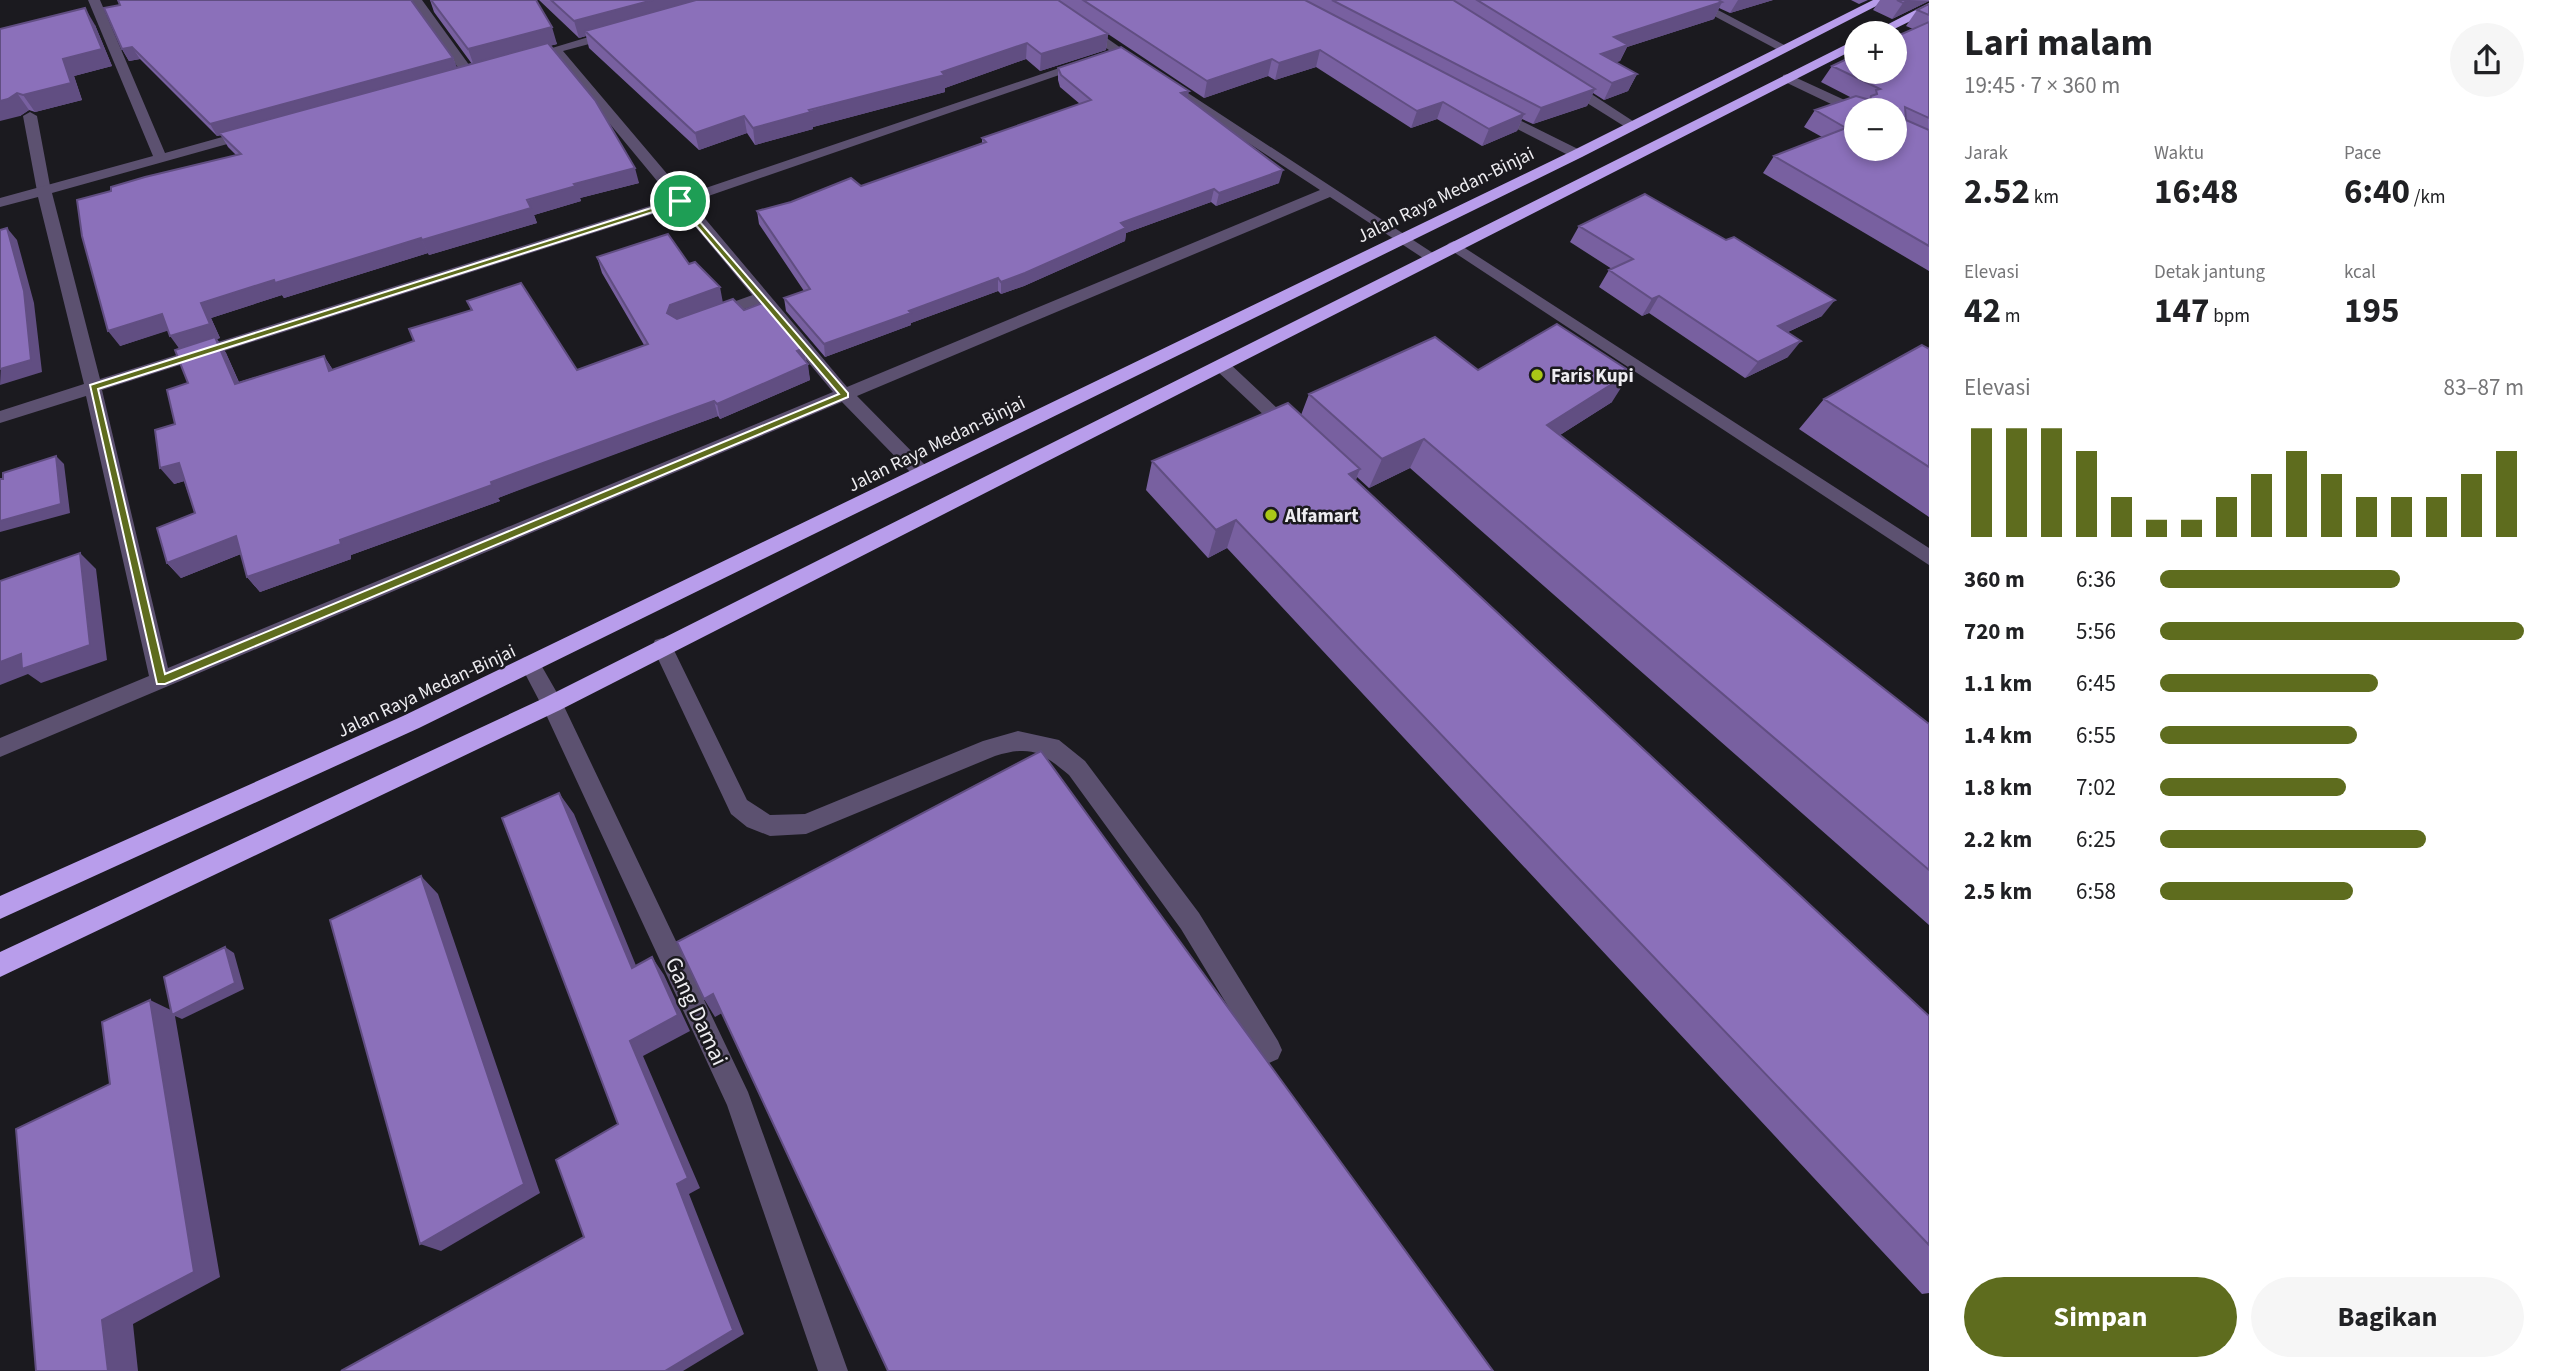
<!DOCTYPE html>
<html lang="id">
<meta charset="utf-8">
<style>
:root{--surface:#fff;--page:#f6f6f6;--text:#202124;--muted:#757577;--accent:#5e6c1e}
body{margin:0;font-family:"Source Sans 3",sans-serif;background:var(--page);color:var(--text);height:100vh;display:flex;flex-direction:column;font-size:26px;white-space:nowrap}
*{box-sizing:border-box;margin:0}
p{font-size:23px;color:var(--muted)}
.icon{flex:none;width:38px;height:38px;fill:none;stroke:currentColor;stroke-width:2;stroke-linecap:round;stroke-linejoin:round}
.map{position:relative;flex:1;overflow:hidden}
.side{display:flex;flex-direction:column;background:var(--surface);width:630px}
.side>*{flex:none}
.buttons{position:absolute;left:1844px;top:21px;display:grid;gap:14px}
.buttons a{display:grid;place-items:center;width:63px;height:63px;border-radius:50%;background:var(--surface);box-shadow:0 4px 10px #0003;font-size:35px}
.pin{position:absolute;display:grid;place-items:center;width:60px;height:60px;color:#fff;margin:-30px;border:4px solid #fff;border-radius:50%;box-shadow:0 2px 7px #0007}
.round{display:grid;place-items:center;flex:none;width:74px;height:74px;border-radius:37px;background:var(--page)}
.overview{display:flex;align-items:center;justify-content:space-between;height:119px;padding:0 35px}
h1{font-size:38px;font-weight:700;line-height:52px}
.figures{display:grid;grid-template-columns:repeat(3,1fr);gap:10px;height:119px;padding:7px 35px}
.figures div{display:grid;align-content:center}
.figures b{font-size:35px;font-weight:700}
.figures small{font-size:19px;font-weight:400}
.figures p{font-size:19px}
.chart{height:196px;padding:14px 35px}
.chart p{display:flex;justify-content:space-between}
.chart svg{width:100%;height:126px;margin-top:7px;stroke:var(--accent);stroke-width:6}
.primary-button{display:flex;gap:14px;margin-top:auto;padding:14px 35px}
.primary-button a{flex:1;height:80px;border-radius:42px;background:var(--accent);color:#fff;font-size:28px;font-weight:700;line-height:80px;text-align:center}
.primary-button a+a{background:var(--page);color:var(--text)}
ul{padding:0 35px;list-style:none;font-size:23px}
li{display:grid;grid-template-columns:112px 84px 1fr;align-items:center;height:52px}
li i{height:18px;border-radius:9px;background:var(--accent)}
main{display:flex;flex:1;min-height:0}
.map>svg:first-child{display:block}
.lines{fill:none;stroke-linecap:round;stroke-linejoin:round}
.lane{fill:#5c5170;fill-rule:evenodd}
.street{fill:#5c5170;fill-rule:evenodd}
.highway{fill:#b89deb;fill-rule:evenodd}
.wall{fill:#7860a0}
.shaded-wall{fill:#614e82}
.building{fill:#8b70ba;stroke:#614e82;stroke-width:2;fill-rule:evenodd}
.route{fill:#5e6c1e;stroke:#fff;stroke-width:2;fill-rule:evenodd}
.poi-dot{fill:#aac717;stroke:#1b1a1f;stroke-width:2.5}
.labels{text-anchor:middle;stroke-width:5;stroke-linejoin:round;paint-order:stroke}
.street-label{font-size:19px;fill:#eeedf1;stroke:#1b1a1f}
.poi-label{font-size:19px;font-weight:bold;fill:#eeedf1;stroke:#1b1a1f;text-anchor:start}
.near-street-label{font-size:23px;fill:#eeedf1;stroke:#1b1a1f}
</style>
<main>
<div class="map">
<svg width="1929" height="1371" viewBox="0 0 1929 1371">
<rect width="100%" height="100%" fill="#1b1a1f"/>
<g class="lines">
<!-- lane -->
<path class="lane" d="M30 112 37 116 51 191 44 195 37 191 23 116Z
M1454 241 1929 548V565L1449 249 1446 246 1449 243Z
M761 292 769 297 767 301 714 320 706 315 708 311Z
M1222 360 1228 362 1295 425 1298 429 1295 433H1283L1216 370 1214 366 1216 362Z
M662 638 669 640 747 800 770 815 805 814 983 741 1018 731 1059 740 1085 761 1199 913 1278 1041 1282 1050 1278 1059 1269 1063 1260 1059 1181 929 1069 775C1041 752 1032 745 995 756L806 834 770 836 747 827 731 814 652 646 655 640Z"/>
<!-- street -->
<path class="street" d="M88 0H100L165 153 251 129 258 133 256 136 52 193 100 379 672 199 552 54 525 62 519 58 615 29 619 30V36L563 51 685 195 1080 61 1085 60 1091 64 691 202 847 387 1320 190 1160 85 1158 82 1165 78 1439 257 1431 262 1426 260 1330 197 857 396 928 468 931 473 928 478H916L842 402 0 757V738L149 676 86 396 0 423V411L84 384 38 197 0 207V198L153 156ZM678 206 833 392 168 668 102 390Z
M410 0H422L475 73 474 76H464Z
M1038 0H1052L1144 64 1138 68 1133 67Z
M1684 0H1699L1790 48 1788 51H1780Z
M1788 74 1862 108 1863 110H1857V115L1852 114 1783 81V75Z
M1568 81 1573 82 1639 125 1637 128H1627L1563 88 1561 85Z
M1495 108 1582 151 1584 154 1577 158 1572 157 1490 115V109Z
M530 656 537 658 560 698 748 1092 848 1371H818L727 1105 543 708 520 664 523 658Z"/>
<!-- highway -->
<path class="highway" d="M1873 0H1888L1582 157 419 728 0 919V896L403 716 1572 151Z
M1929 3V12L1886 33H1871Z
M1857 39V48L560 710 0 977V952L544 698Z"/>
</g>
<!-- wall -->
<path class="wall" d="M430 0H536L557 44 549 46 639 183 580 198 581 201 534 215 537 223 429 255 428 253 284 298 282 295 211 318 220 338 217 339 226 353 239 382 324 356 333 370 414 341 471 310 467 301 577 370 644 345 602 273 597 257 689 264 723 303 744 310 804 348 810 380 720 419 718 416 549 478 498 498 500 501 351 555V559L260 592 247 577 241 554 181 578 167 563 195 513 184 481 174 484 175 424 188 383 179 348 168 330 120 346 111 191 236 155 228 147 221 135 217 136 140 59 129 61 122 49 104 8 453 58 457 68 472 64 434 12Z
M539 0H1773L1730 13 1719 8 1714 19 1627 47 1620 61 1616 62 1637 74 1628 91 1604 100 1593 93 1587 106 1533 124 1522 119 1517 131 1482 146 1437 119 1411 128 1316 67 1275 80 1268 76 1204 98 1108 34 1106 50 1040 71 1026 59 945 88V92L813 127V129L755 145 747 133 699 150 589 48 586 36 579 38Z
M1851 0H1868L1859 4Z
M1880 0H1929V1L1892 19 1873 10Z
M1929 4V271L1763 173 1774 156 1822 137 1804 127 1815 110 1852 98 1821 82 1832 66 1913 29 1906 26 1917 10Z
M95 25 112 66 74 76 82 100 35 112 29 110 20 116 0 29Z
M1058 68 1187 98 1279 183 1216 206 1211 202 1126 233 1125 241 1024 286 1001 294 998 291 911 323V325L825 357 786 311 784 298 804 291 759 224 757 211 861 186 982 143V138L1080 104 1060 87 1058 80Z
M1579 226 1822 316 1788 332V357L1745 378 1649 313 1642 316 1599 287 1609 270 1612 269 1570 242Z
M1929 349V517L1799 429 1824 399Z
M1478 370 1612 402 1560 435 1929 724V925L1410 468 1369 488 1357 477 1356 480 1929 1016V1293L1922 1294 1227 548 1208 558 1146 490 1152 461 1301 415 1309 394Z"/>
<!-- shaded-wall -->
<path class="shaded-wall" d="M653 0H717L585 31 586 36 579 38 574 21Z
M1738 0H1773L1730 13Z
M1909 0 1929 1 1892 19 1903 3Z
M1722 2 1714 19 1627 47 1620 61 1593 70 1601 54 1614 37Z
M85 8 95 25 112 66 74 76 82 100 35 112 23 95 63 59Z
M552 27 557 44 474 66 468 49Z
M1108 34 1106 50 1040 71 1041 54Z
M1027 43 1026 59 945 88V92L813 127V129L755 145 753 128 942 72Z
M132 47 140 59 129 61 122 49Z
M1320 50 1316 67 1275 80 1279 63Z
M453 58 458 70 219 133 221 135 217 136 210 124Z
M1272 59 1268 76 1204 98 1207 81Z
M1637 74 1628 91 1604 100 1612 83Z
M1595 89 1587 106 1533 124 1541 108Z
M1189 91 1186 103 1181 93Z
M17 93 29 110 20 116 0 121V101Z
M1443 102 1437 119 1411 128 1417 111Z
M1524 114 1517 131 1482 146 1489 129Z
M744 116 747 133 699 150 695 133Z
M635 168 639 183 580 198 581 201 534 215 537 223 429 255 422 240 574 184Z
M1283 170 1279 183 1216 206 1219 193Z
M1214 189 1211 202 1126 233 1125 241 1024 286 1001 294V282L1121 223Z
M7 228 17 240 34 303 42 372 0 385Z
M421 238 428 253 284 298 282 295 211 318 220 338 217 339 226 353 246 399 181 351 170 336 201 303 274 280Z
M998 278V291L911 323V325L825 357 824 344 909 311Z
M720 287 723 303 674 321 667 313 670 305Z
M1659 296 1649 313 1642 316 1652 299Z
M1835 300 1822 316 1766 342 1778 326Z
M162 314 173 329 120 346 108 331Z
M1801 341 1788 357 1745 378 1758 362Z
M804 348 806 364 797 351Z
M324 356 334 372 329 371Z
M808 364 810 380 720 419 717 404Z
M1631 372 1612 402 1530 454 1547 425Z
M714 401 718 416 498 498 500 501 351 555V559L260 592 247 577 340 540 491 482Z
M1424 439 1410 468 1369 488 1382 459Z
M56 456 64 464 70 513 0 532V521Z
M179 463 192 479 174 484 160 468Z
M1360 469 1348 498 1349 474Z
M1236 520 1227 548 1208 558 1216 530Z
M236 536 248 551 181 578 167 563Z
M80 553 96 569 107 660 41 683 28 674 0 685V662Z
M559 793 574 814 644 985 632 968Z
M421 876 438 894 540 1193 441 1251 420 1244Z
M225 947 234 953 244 989 182 1019 175 1016 220 1277 133 1324 138 1371H108L102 1320 150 1000 175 1012Z
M652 957 664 975 690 1031 643 1056 700 1188 689 1194 744 1334 683 1371H665L677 1184 630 1041Z
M713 994 724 1012 715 1017 704 999Z"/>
<!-- building -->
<path class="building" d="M118 0H411L453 58 210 124 132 47 122 49 104 8 120 5Z
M431 0H536L552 27 468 49Z
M551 0H653L574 21Z
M696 0H1058L1108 34 1041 54 1027 43 942 72 945 75 809 110 811 112 753 128 744 116 695 133 585 31Z
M1083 0H1305L1524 114 1489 129 1443 102 1417 111 1320 50 1279 63 1272 59 1207 81Z
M1332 0H1453L1595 89 1541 108Z
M1477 0H1718L1722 2 1614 37 1628 45 1601 54 1637 74 1612 83Z
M1897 0H1909L1903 3Z
M1929 4V15L1917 10Z
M85 8 102 49 63 59 71 83 23 95 17 93 8 99 0 101V29Z
M1929 22V118L1905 107 1906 120 1929 130V246L1774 156 1846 128 1815 110 1856 96 1870 100 1871 96 1877 94 1876 90 1880 89 1832 66 1857 54V72H1895V37ZM1857 110H1895V149H1857Z
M548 43 595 100 635 168 574 184 576 186 527 200 531 208 422 240 421 238 275 283 274 280 201 303 210 324 170 336 162 314 108 331 82 236 77 200 111 191V187L145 177 241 154 219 133Z
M1121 47 1189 91 1181 93 1283 170 1219 193 1214 189 1121 223 1126 228 1025 273 1001 282 998 278 909 311 911 313 824 344 784 298 810 289 757 211 791 202 851 178 861 186 986 142 982 138 1091 100 1061 75 1058 68Z
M1645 194 1726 240 1734 237 1835 300 1778 326 1801 341 1758 362 1659 296 1652 299 1609 270 1633 259 1579 226Z
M7 228 24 291 31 360 0 369V230Z
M668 234 689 264 695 262 720 287 670 305 667 313 677 319 733 299 744 310 765 302 804 348 797 351 808 364 717 404 714 401 543 463 491 482 492 485 340 540 341 544 247 577 236 536 167 563 157 528 195 513 179 463 160 468 155 430 175 424 167 390 188 383 175 350 215 337 235 384 324 356 329 371 414 341 409 329 472 310 467 301 521 283 577 370 648 344 597 257Z
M1557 324 1631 372 1547 425 1929 724V870L1424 439 1382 459 1309 394 1435 337 1478 370Z
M1922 345 1929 349V467L1824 399Z
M1288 403 1360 469 1349 474 1929 1016V1245L1236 520 1216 530 1152 461Z
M56 456 61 504 0 521V479H3V473Z
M80 553 90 645 22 669 21 654 0 662V581Z
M1041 751 1493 1371H888L713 994 704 999 677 942Z
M559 793 632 968 652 957 678 1015 630 1041 688 1178 677 1184 733 1330 665 1371H341L584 1237 556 1160 618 1124 502 818Z
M421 876 524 1184 420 1244 330 920Z
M225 947 235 983 172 1015 164 977Z
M150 1000 194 1272 102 1320 108 1371H36L16 1129 110 1084 102 1022Z"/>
<!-- route -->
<path class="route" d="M680 199 848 393V397L165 684H157L90 385ZM678 204 839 394 165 674 98 389Z"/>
<!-- markers -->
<g class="poi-dot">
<circle cx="1537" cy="375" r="7"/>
<circle cx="1271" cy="515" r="7"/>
</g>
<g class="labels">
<!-- street labels -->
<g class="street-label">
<text transform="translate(1445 194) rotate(-26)" y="7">Jalan Raya Medan-Binjai</text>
<text transform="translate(936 443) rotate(-26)" y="7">Jalan Raya Medan-Binjai</text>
<text transform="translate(426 690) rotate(-25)" y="7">Jalan Raya Medan-Binjai</text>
</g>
<!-- poi labels -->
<g class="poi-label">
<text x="1551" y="382">Faris Kupi</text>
<text x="1285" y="522">Alfamart</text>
</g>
<!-- near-street labels -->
<g class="near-street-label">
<text transform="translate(697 1011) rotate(65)" y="8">Gang Damai</text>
</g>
</g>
</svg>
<div class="buttons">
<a>+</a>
<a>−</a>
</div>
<div class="pin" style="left:680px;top:201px;background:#1e9e55"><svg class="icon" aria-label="arrive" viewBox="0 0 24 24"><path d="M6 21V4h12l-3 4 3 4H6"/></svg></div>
</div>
<section class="side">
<div class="overview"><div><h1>Lari malam</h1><p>19:45 · 7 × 360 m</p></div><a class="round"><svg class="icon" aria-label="share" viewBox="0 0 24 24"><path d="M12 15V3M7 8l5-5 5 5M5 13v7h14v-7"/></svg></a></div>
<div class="figures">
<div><p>Jarak</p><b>2.52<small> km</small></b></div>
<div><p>Waktu</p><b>16:48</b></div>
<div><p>Pace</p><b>6:40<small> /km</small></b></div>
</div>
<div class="figures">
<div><p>Elevasi</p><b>42<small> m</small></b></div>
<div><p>Detak jantung</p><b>147<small> bpm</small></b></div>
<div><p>kcal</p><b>195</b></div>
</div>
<div class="chart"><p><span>Elevasi</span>83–87 m</p>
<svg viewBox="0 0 160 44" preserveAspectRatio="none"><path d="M5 44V6M15 44V6M25 44V6M35 44V14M45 44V30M55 44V38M65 44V38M75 44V30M85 44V22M95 44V14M105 44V22M115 44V30M125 44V30M135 44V30M145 44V22M155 44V14"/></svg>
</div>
<ul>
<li><b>360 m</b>6:36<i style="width:66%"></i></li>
<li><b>720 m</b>5:56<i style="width:100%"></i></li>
<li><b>1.1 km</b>6:45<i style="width:60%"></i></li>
<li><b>1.4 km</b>6:55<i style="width:54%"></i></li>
<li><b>1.8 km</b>7:02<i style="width:51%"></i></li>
<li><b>2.2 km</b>6:25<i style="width:73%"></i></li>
<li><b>2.5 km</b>6:58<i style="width:53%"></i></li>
</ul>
<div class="primary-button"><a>Simpan</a><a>Bagikan</a></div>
</section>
</main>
